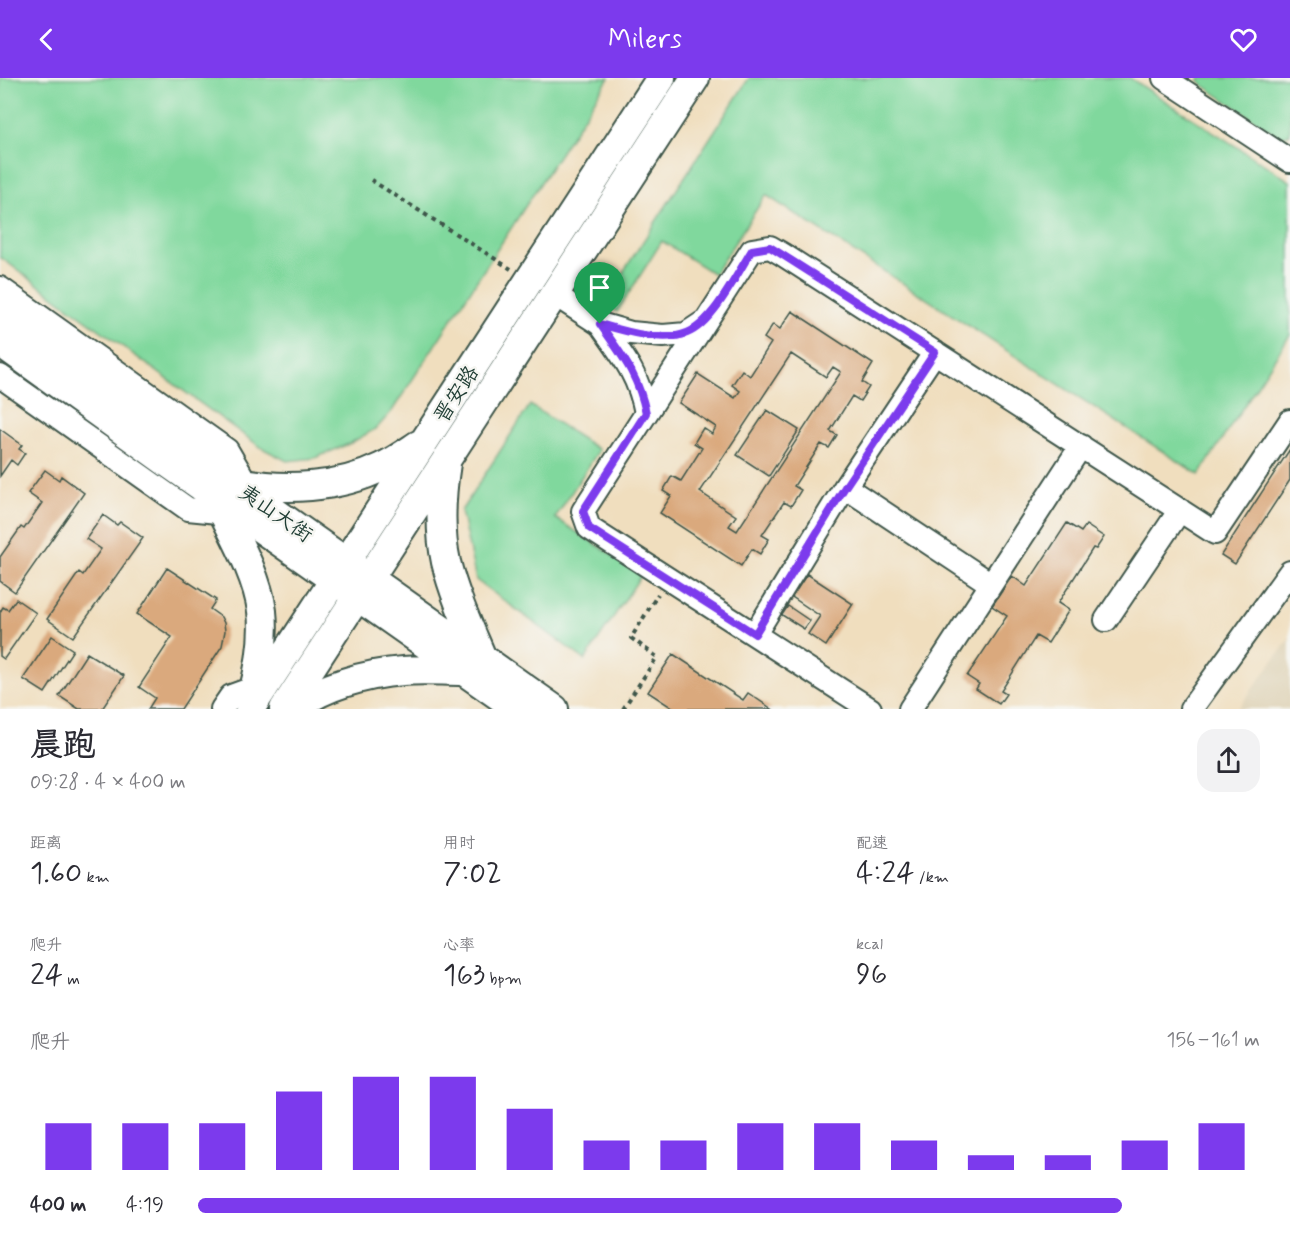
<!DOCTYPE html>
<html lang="zh">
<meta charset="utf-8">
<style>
:root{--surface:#fff;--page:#f2f2f3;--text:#2b2b33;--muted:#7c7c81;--accent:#7c3aed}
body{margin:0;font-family:Mynerve,"LXGW WenKai TC",sans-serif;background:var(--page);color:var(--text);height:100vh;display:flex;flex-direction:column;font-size:22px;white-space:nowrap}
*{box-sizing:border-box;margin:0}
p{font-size:20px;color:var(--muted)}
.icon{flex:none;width:33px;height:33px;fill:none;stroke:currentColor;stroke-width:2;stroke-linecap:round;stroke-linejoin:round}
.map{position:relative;height:631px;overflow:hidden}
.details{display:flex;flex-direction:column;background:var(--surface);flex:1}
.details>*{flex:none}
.pin{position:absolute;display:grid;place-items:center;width:51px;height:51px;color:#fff;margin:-62px -26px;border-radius:50% 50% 50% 0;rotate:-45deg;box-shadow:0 0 6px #0007}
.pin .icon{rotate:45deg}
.round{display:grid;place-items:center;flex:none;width:63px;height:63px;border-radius:18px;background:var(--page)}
.headline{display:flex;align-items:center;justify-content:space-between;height:102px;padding:0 30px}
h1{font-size:33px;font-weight:600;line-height:45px}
.stats{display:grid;grid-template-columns:repeat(3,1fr);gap:9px;height:102px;padding:6px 30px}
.stats div{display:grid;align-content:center}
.stats b{font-size:30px;font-weight:600}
.stats small{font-size:16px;font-weight:400}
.stats p{font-size:16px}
.chart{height:168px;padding:12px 30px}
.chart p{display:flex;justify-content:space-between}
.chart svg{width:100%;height:108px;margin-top:6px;stroke:var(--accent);stroke-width:6}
ul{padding:0 30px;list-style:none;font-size:20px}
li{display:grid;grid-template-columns:96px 72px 1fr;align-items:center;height:45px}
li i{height:15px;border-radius:8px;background:var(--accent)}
header{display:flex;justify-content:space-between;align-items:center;height:78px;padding:0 30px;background:var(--accent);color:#fff;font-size:27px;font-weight:600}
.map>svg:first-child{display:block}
.built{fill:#ddd0b2}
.green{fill:#80d89d;stroke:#508a68;stroke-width:1.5}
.building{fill:#daa97d;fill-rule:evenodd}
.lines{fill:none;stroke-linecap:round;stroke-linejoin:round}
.minor-casing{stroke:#3e5549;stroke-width:26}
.major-casing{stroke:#3e5549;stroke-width:32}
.path{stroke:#3e5549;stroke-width:4;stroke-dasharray:4.5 4.5;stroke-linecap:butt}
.minor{stroke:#fff;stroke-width:22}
.major{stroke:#fff;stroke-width:28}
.route-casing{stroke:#fff;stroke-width:12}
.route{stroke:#7c3aed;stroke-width:8}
.labels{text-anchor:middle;stroke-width:5;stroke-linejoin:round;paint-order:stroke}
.street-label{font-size:21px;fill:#1f3d34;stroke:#f6f6f2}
</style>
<header><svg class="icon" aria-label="back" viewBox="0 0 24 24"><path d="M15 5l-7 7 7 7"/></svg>Milers<svg class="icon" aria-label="heart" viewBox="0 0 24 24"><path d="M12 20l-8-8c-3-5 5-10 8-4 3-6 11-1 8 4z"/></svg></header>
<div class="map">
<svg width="1290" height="631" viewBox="0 0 1290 631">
<rect width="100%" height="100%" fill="#f6f6f2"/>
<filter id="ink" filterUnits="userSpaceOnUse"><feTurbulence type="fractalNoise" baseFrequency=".0167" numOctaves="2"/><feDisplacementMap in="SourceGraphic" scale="12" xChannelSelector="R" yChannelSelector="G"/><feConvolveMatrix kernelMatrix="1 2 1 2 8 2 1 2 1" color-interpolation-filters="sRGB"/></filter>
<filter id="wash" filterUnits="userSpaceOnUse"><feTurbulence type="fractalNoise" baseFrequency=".008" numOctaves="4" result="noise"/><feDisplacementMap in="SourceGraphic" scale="24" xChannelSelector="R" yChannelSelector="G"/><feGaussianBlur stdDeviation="1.35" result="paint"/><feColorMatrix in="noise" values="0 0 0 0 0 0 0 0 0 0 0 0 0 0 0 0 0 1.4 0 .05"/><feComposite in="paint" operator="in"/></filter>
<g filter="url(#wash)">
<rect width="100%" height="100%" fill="#f0debe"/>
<!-- built -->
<path class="built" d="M1290 560V631H1238Z"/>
<!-- green -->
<path class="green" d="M0 0H609L392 333 377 350 351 365 315 380 287 383 262 370 0 179Z
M749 0H1130L1290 103V257L1199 397 766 117 714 196 662 163 617 234 603 225Z
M1199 0H1290V54L1288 57 1280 59 1204 8 1199 3Z
M530 327 599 372 555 440 642 496 585 582 476 502 461 433Z"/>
<g id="blocks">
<!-- building -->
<path class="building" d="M792 233 873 286 862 304 869 309 860 323 852 318 830 353 837 357 829 370 821 366 794 408 801 412 791 428 784 424 762 457 769 461 760 476 752 471 741 488 660 435 671 418 663 413 672 398 681 403 702 370 694 365 703 350 712 356 716 349 679 325 698 296 735 320 740 313 732 307 742 292 750 298 771 265 764 260 773 246 780 251ZM791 276 826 299 833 289 841 294 737 453 729 448 736 438 700 414Z
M767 332 799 352 769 398 737 377Z
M0 351 22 367 19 371 25 375 17 387 11 382 0 398Z
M1290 371V402L1235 486 1221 477Z
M45 392 59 402 61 398 84 415 15 514 0 503V479L21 449 24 451 42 425 28 415Z
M103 437 117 447 120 444 143 460 73 559 47 541 79 494 83 497 101 471 86 461Z
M1067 445 1081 454 1086 447 1104 459 1096 471 1093 470 1058 525 1069 532 1048 565 1036 558 1001 613 1006 616 999 626 976 611 979 606 967 598 1007 538 992 528 1012 498 1026 508Z
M167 490 216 522 210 531 221 539 224 545 225 553 222 568 181 631H148L155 620 139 609 172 559 137 536Z
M807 496 853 526 826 568 808 556 820 538 792 519Z
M16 521 36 535 4 581 0 578V534L3 529 8 532Z
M788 528 810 543 804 551 782 537Z
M52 558 73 572 45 615 23 601Z
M87 575 124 598 102 631H79L59 618Z
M673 576 743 622 748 615 772 631H674L648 614Z"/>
</g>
</g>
<g filter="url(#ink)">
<use href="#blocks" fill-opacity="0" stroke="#3e5549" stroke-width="1.5"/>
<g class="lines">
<!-- minor casing -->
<g class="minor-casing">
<path id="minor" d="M1164 0 1290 83
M0 210 227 372 252 415
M554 216 600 246 631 255 663 258 686 256 704 244
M600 246C622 277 639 297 646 335
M0 298 188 431 238 436
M845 409 991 506
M1106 542 1180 432
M755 556 845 409 935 274
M222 631 231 618 267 605
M870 631 589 450 583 433 752 172 770 169 782 176 1215 455 1290 343
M910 631 1081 368
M1191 631 1290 494"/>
</g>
<!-- major casing -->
<g class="major-casing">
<path id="major" d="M0 236 177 365 554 631
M0 264 165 383 518 631
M446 385C441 417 439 452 446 484 454 517 469 549 482 580
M236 403C282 414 340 410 382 389 395 383 406 375 418 367
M216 420C232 454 257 495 262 533 265 560 260 589 253 616
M250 631 661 0
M284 631 695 0
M293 631C322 608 366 596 403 593 422 591 443 593 463 593"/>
</g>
<!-- path -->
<path class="path" d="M371 102 511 191
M623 631 657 579 631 560 658 516"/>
<!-- minor -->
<use href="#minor" class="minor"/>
<!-- major -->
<use href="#major" class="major"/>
</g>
</g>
<g class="lines" filter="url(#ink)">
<!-- route casing -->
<g class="route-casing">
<path id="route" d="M770 169 935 274 845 409 755 556 589 450 583 433 646 335C638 296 622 278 600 246 624 253 663 265 687 255 713 245 737 196 752 172Z"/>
</g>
<!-- route -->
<use href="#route" class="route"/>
</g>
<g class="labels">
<!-- street labels -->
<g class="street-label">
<text transform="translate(456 316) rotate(-57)" y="7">晋安路</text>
<text transform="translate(276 435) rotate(35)" y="7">夷山大街</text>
</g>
</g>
</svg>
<div class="pin" style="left:600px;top:246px;background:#1e9e55"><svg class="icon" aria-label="arrive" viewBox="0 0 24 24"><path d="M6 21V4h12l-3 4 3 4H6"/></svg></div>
</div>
<section class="details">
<div class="headline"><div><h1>晨跑</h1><p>09:28 · 4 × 400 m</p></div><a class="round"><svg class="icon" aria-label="share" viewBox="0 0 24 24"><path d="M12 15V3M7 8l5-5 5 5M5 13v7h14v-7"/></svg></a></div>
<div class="stats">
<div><p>距离</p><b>1.60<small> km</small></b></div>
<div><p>用时</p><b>7:02</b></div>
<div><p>配速</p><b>4:24<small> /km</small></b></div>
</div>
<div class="stats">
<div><p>爬升</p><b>24<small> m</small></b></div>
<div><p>心率</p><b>163<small> bpm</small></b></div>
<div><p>kcal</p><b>96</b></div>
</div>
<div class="chart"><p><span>爬升</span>156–161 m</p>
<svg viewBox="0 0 160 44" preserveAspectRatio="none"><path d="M5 44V25M15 44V25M25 44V25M35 44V12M45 44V6M55 44V6M65 44V19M75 44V32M85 44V32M95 44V25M105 44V25M115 44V32M125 44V38M135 44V38M145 44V32M155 44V25"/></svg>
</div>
<ul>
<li><b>400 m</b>4:19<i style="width:87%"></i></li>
</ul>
</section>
